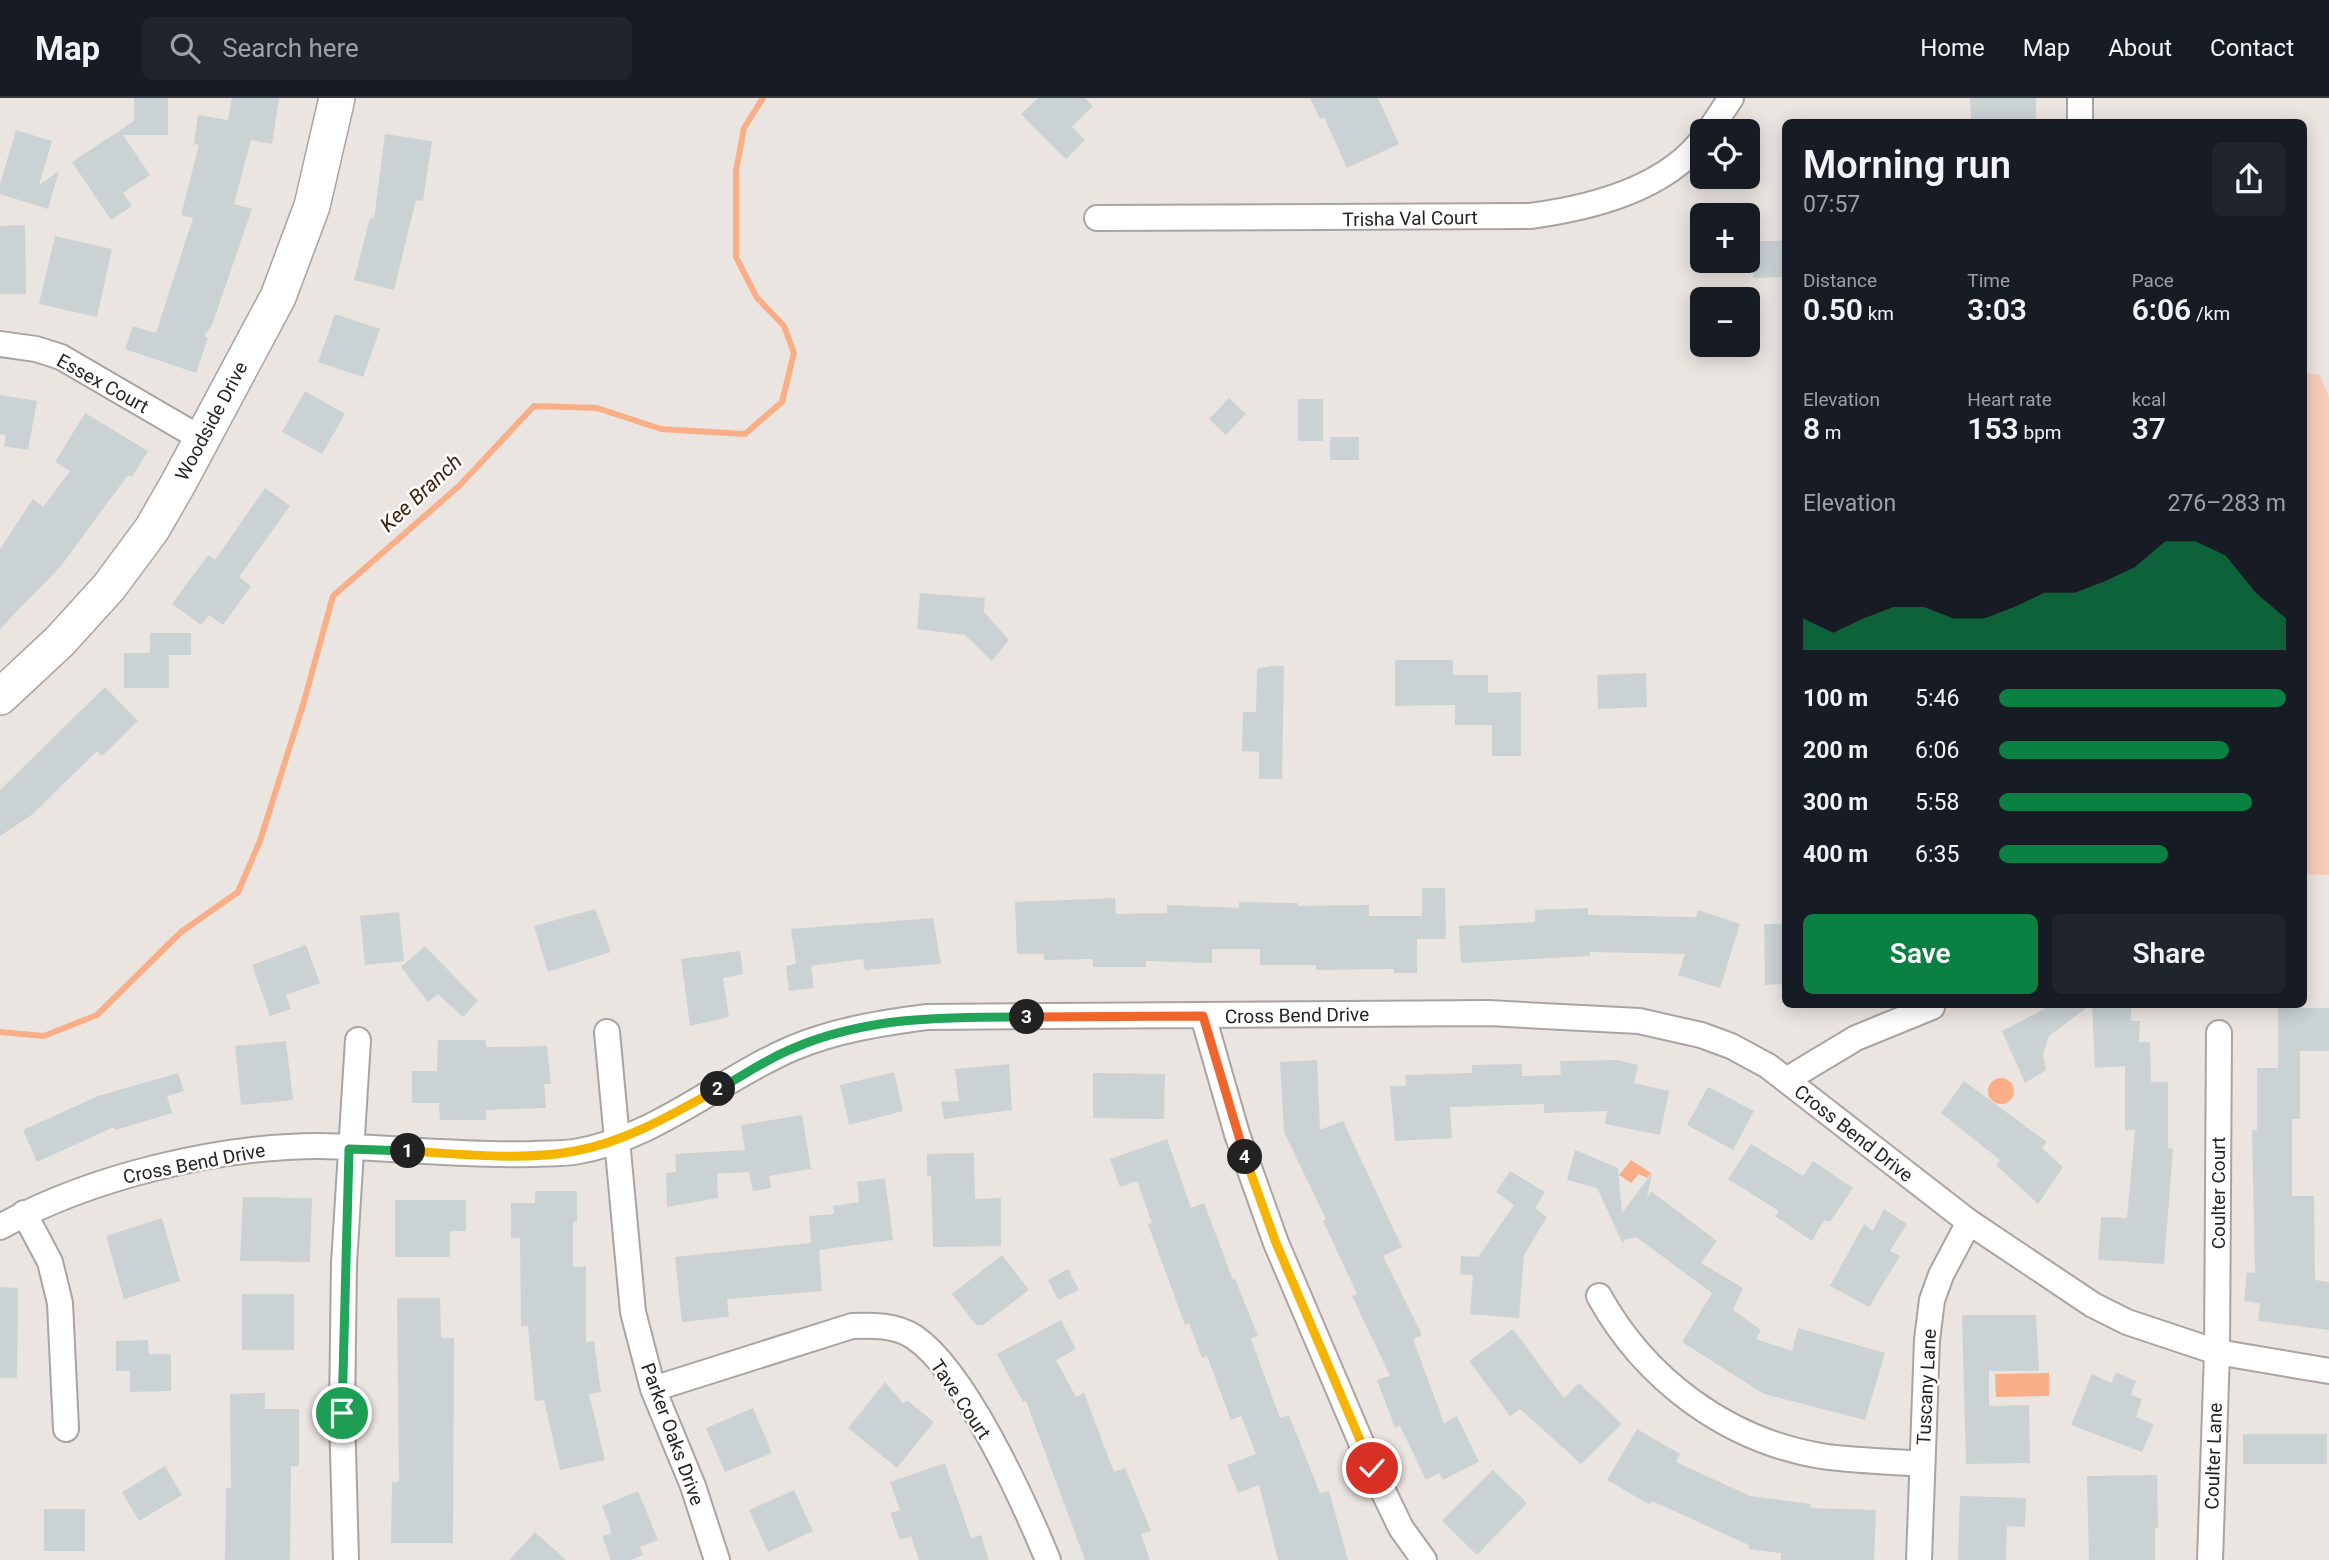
<!DOCTYPE html>
<meta charset="utf-8">
<style>
:root{--surface:#171b24;--page:#20242c;--text:#f1f3f6;--muted:#9ea1a6;--line:#363941;--accent:#0b8043}
body{margin:0;font-family:Roboto,sans-serif;background:var(--page);color:var(--text);height:100vh;display:flex;flex-direction:column;font-size:26px;white-space:nowrap}
*{box-sizing:border-box;margin:0}
p{font-size:23px;color:var(--muted)}
.icon{flex:none;width:38px;height:38px;fill:none;stroke:currentColor;stroke-width:2;stroke-linecap:round;stroke-linejoin:round}
.map{position:relative;flex:1;overflow:hidden}
.details{position:absolute;left:1782px;top:21px;width:525px;height:889px;display:flex;flex-direction:column;background:var(--surface);border-radius:10px;box-shadow:0 4px 18px #0003}
.details>*{flex:none}
.tools{position:absolute;left:1690px;top:21px;display:grid;gap:14px}
.tools a{display:grid;place-items:center;width:70px;height:70px;border-radius:10px;background:var(--surface);box-shadow:0 4px 18px #0003;font-size:35px}
.pin{position:absolute;display:grid;place-items:center;width:60px;height:60px;color:#fff;margin:-30px;border:4px solid #fff;border-radius:50%;box-shadow:0 2px 7px #0007}
.km{position:absolute;width:35px;height:35px;margin:-18px;border-radius:50%;background:#222;color:#fff;font-size:19px;line-height:35px;text-align:center}
.round{display:grid;place-items:center;flex:none;width:74px;height:74px;border-radius:10px;background:var(--page)}
.overview{display:flex;align-items:center;justify-content:space-between;height:119px;padding:0 21px}
h1{font-size:38px;font-weight:600;line-height:52px}
.metrics{display:grid;grid-template-columns:repeat(3,1fr);gap:10px;height:119px;padding:7px 21px}
.metrics div{display:grid;align-content:center}
.metrics b{font-size:30px;font-weight:600}
.metrics small{font-size:19px;font-weight:400}
.metrics p{font-size:19px}
.chart{height:196px;padding:14px 21px}
.chart p{display:flex;justify-content:space-between}
.chart svg{width:100%;height:126px;margin-top:7px;fill:var(--accent);opacity:.7}
.action{display:flex;gap:14px;margin-top:auto;padding:14px 21px}
.action a{flex:1;height:80px;border-radius:10px;background:var(--accent);color:#fff;font-size:28px;font-weight:600;line-height:80px;text-align:center}
.action a+a{background:var(--page);color:var(--text)}
ul{padding:0 21px;list-style:none;font-size:23px}
li{display:grid;grid-template-columns:112px 84px 1fr;align-items:center;height:52px}
li i{height:18px;border-radius:9px;background:var(--accent)}
header{display:flex;align-items:center;gap:42px;box-sizing:border-box;height:98px;padding:0 35px;background:var(--surface);border-bottom:2px solid var(--line)}
header strong{font-size:33px}
nav{display:flex;gap:38px;margin-inline-start:auto;font-size:24px}
.search{width:490px;height:63px;background:var(--page);display:flex;align-items:center;gap:18px;box-sizing:border-box;padding:0 24px;border-radius:10px;color:var(--muted);font-size:26px}
.map>svg:first-child{display:block}
.green{fill:#f7ccb7}
.water{fill:#f9ae87}
.lines{fill:none;stroke-linecap:round;stroke-linejoin:round}
.stream{stroke:#f9ae87;stroke-width:6}
.building{fill:#cbd2d3}
.street-casing{stroke:#a9a4a1;stroke-width:28}
.secondary-casing{stroke:#a9a4a1;stroke-width:38}
.street{stroke:#fff;stroke-width:24}
.secondary{stroke:#fff;stroke-width:35}
.split-1-casing{stroke:#fff;stroke-width:14}
.split-2-casing{stroke:#fff;stroke-width:14}
.split-3-casing{stroke:#fff;stroke-width:14}
.split-4-casing{stroke:#fff;stroke-width:14}
.split-5-casing{stroke:#fff;stroke-width:14}
.split-1{stroke:#22a559;stroke-width:9}
.split-2{stroke:#f5b400;stroke-width:9}
.split-3{stroke:#22a559;stroke-width:9}
.split-4{stroke:#f0652b;stroke-width:9}
.split-5{stroke:#f5b400;stroke-width:9}
.labels{text-anchor:middle;stroke-width:5;stroke-linejoin:round;paint-order:stroke}
.street-label{font-size:19px;fill:#272524;stroke:#fff}
.water-label{font-size:21px;font-style:italic;fill:#43200b;stroke:#fff}
</style>
<header>
<strong>Map</strong>
<div class="search"><svg class="icon" aria-label="search" viewBox="0 0 24 24"><circle cx="10" cy="10" r="6"/><path d="M15 15l6 6"/></svg>Search here</div>
<nav><a>Home</a><a>Map</a><a>About</a><a>Contact</a></nav>
</header>
<div class="map">
<svg width="2329" height="1462" viewBox="0 0 2329 1462">
<rect width="100%" height="100%" fill="#ebe5e1"/>
<!-- green -->
<path class="green" d="M2303 275 2320 277 2329 299V777L2303 776Z"/>
<!-- water -->
<path class="water" d="M1988 993a13 13 0 1 1 26 0a13 13 0 1 1-26 0Z
M1631 1062 1651 1075 1647 1080 1639 1076 1631 1085 1619 1077Z
M2049 1275V1298L1996 1299 1995 1276Z"/>
<g class="lines">
<!-- stream -->
<path class="stream" d="M0 934 44 938 97 917 181 834 238 794 260 743 303 607 333 498 459 388 534 308 597 310 661 331 745 336 782 304 794 255 784 228 757 200 736 159V73L744 30 763 0"/>
</g>
<!-- building -->
<path class="building" d="M134 0H168V37H123L150 77 123 95 132 108 111 122 72 64 134 23Z
M232 0H279L272 46 251 42 234 106 252 111 212 227 204 238 208 240 196 275 125 251 133 228 156 235 193 120 181 117 199 47 194 46 198 17 228 22Z
M1038 0H1085L1093 8 1072 29 1085 42 1066 61 1021 16Z
M1310 0H1378L1399 46 1347 70 1324 19 1320 21Z
M1970 0H2036V24H1971Z
M16 32 52 43 39 87 59 73 48 111 0 96V86Z
M385 36 432 43 423 103 416 102 394 192 354 182 370 120 374 121Z
M25 127 26 196H0V128Z
M55 138 112 151 97 219 39 206Z
M1753 143H1785V179L1753 180Z
M335 216 380 231 363 279 318 264Z
M305 293 345 316 322 356 282 334Z
M0 297 37 303 28 352 4 348 6 337 0 336Z
M1229 300 1246 316 1226 337 1209 321Z
M1298 301H1323V343H1298Z
M85 315 148 353 132 379 128 377 61 468 0 531V451L33 401 43 409 70 373 55 364Z
M1330 339H1359V362H1330Z
M265 390 290 408 239 479 251 488 223 527 209 517 201 527 172 506 208 457 215 462Z
M920 495 985 500 984 514 1009 542 992 563 965 537 917 531Z
M150 535H191V557H169V590H124V555H150Z
M1395 562H1453V577H1488V595L1521 594V658H1492V627H1455V607L1395 608Z
M1270 568H1284L1282 681H1259V654L1242 653 1243 614H1256L1257 571Z
M1646 575 1647 609 1598 611 1597 577Z
M105 589 138 623 102 658 97 653 33 716 0 738V692Z
M1422 790H1445L1446 841H1417V875H1394V871L1316 872V867H1260V851H1212V865L1146 863V869H1093V861L1044 862V856H1017L1015 804 1115 800 1116 816 1167 815V807L1239 810V804L1298 805V808L1369 807V818H1422Z
M1588 810V817L1696 819 1698 812 1740 826 1720 890 1678 877 1685 856 1590 854V858L1461 865 1459 828 1535 824V812Z
M595 811 611 854 548 874 534 828Z
M399 814 404 863 365 867 360 818Z
M933 820 941 866 865 872 863 861 811 868 814 890 789 893 786 868 796 866 791 831Z
M1764 826H1785V886L1765 887Z
M306 847 320 885 286 897 291 911 270 918 252 867Z
M425 848 478 903 463 919 438 896 428 904 401 869Z
M740 853 743 876 723 880 729 919 690 928 681 861Z
M2054 906 2088 909 2049 938 2043 956 2046 972 2025 985 2002 933Z
M2131 908V923H2140L2139 944H2150L2151 984H2168V1050L2173 1051 2164 1166 2098 1162 2101 1119 2127 1120 2135 1032H2125V968L2095 970 2092 909Z
M2278 910H2329V953H2300V1021H2292V1098H2314L2315 1182 2329 1184V1232L2258 1223 2260 1205 2244 1203 2247 1174 2255 1175 2252 1032H2257V970H2278Z
M438 942H486V949L547 948 551 986H544L546 1010 486 1012V1022H440L439 1005H412V973H437Z
M286 943 293 1002 241 1007 235 948Z
M1317 962 1320 1032 1343 1023 1402 1149 1383 1158 1422 1237 1413 1241 1444 1325 1457 1318 1479 1364 1443 1382 1439 1375 1426 1382 1400 1328 1395 1330 1377 1282 1390 1278 1352 1198 1357 1196 1323 1123 1326 1121 1284 1034 1280 964Z
M1617 962 1638 967 1634 985 1669 993 1660 1037 1605 1026 1607 1013 1544 1015V1006L1450 1009 1452 1040 1395 1043 1390 988H1406L1405 977 1472 975V967L1522 966V978L1561 977 1560 963Z
M1009 966 1012 1012 944 1021 941 1004 959 1003 955 971Z
M894 974 903 1013 849 1027 840 987Z
M178 975 184 993 167 998 172 1015 115 1032 114 1029 37 1064 23 1032 98 998Z
M1093 975 1165 976 1164 1021 1093 1020Z
M1964 983 2047 1044 2042 1050 2063 1069 2038 1106 1996 1067 2000 1062 1941 1015Z
M1708 989 1754 1013 1733 1052 1687 1027Z
M802 1017 811 1071 769 1078 771 1090 753 1093 749 1074 717 1076 718 1100 667 1109 666 1075 676 1074 675 1056 745 1052 741 1027Z
M1167 1041 1191 1110 1204 1105 1233 1182 1235 1181 1258 1238 1251 1241 1280 1320 1289 1317 1320 1395 1329 1393 1348 1462H1278L1259 1387 1238 1395 1227 1367 1256 1356 1241 1318 1231 1322 1207 1258 1202 1260 1189 1225 1185 1227 1148 1126 1152 1125 1137 1083 1120 1089 1110 1061Z
M1751 1046 1803 1078 1813 1063 1853 1090 1830 1124 1824 1122 1812 1143 1775 1118 1779 1113 1728 1081Z
M1575 1052 1618 1070 1622 1115 1652 1075 1647 1101 1651 1093 1717 1143 1701 1165 1743 1190 1733 1212 1761 1232 1756 1241 1792 1253 1798 1230 1885 1255 1865 1322 1764 1296 1682 1244 1712 1195 1636 1139 1624 1142 1623 1146 1597 1090 1567 1082Z
M974 1055 975 1101 1001 1100V1148L933 1149 931 1078H927V1056Z
M1510 1073 1545 1094 1535 1110 1547 1119 1524 1157 1519 1220 1470 1216 1473 1177 1460 1176 1461 1158 1478 1159 1514 1107 1496 1094Z
M885 1080 893 1142 819 1152 822 1193 727 1201 729 1219 682 1224 675 1159 811 1145 809 1118 834 1116 833 1108 859 1104 857 1084Z
M535 1093H577V1124H573V1169L586 1168V1244L594 1243 601 1294 589 1296 605 1362 560 1372 544 1302 535 1303 528 1228H521L520 1140H511V1105H535Z
M243 1099 312 1100 310 1164 240 1163Z
M395 1102H466V1133H450V1159H395Z
M1884 1111 1907 1126 1890 1153 1900 1158 1869 1209 1830 1188 1864 1126 1873 1133Z
M162 1120 180 1183 124 1201 106 1138Z
M1002 1157 1029 1192 983 1227H976L952 1196Z
M1068 1171 1079 1192 1058 1202 1048 1182Z
M0 1189 18 1190 17 1280H0Z
M242 1196H294V1252H242Z
M397 1200H440L441 1240H454L453 1445H391L392 1384H399Z
M1962 1217H2036L2039 1273H1989V1308L2029 1307 2030 1365 1966 1366Z
M1061 1222 1076 1251 1056 1262 1076 1299 1084 1295 1114 1374 1125 1370 1151 1433 1141 1436 1150 1462H1085L1026 1303 1023 1304 997 1256Z
M1513 1231 1564 1300 1579 1285 1622 1326 1581 1366 1520 1311 1510 1318 1469 1263Z
M148 1242 149 1256H171V1293L130 1294V1273H116V1243Z
M2116 1274 2136 1283 2131 1297 2142 1301 2136 1319 2154 1326 2142 1354 2071 1327 2092 1276 2111 1285Z
M885 1284 903 1305 908 1303 934 1324 897 1370 848 1330Z
M265 1295V1311H299V1368H291L290 1462H225L226 1390H231L230 1296Z
M753 1310 772 1355 725 1374 706 1330Z
M1637 1331 1680 1356 1676 1364 1750 1398 1811 1406 1810 1410 1876 1412 1874 1462H1781V1455L1749 1451V1447L1652 1403 1650 1407 1607 1382Z
M2243 1336H2327V1366H2243Z
M945 1365 971 1440 981 1437 989 1462H919L911 1438 900 1442 890 1415 900 1412 890 1384Z
M165 1368 182 1397 139 1423 122 1394Z
M1493 1372 1527 1405 1477 1457 1442 1423Z
M2157 1377 2158 1430H2155V1462H2089L2087 1378Z
M794 1392 813 1433 768 1454 749 1412Z
M638 1393 658 1442 640 1449 643 1457 631 1462H611L602 1438 612 1435 602 1408Z
M1960 1398 2026 1400 2025 1429 2007 1428 2006 1462H1958Z
M44 1411H85V1453H44Z
M535 1434 566 1462H509Z"/>
<g class="lines">
<!-- street casing -->
<g class="street-casing">
<path id="street" d="M2080 24V0
M1709 33 1731 0
M1097 120 1530 118C1590 110 1664 92 1703 41
M0 246 36 251 61 259 200 340
M1203 918 1237 1036 1276 1145 1372 1370 1401 1430 1424 1462
M607 934 633 1214 653 1291 693 1388 717 1462
M1786 982 1856 940 1932 909
M24 1115 50 1164 60 1205 66 1331
M0 1129C90 1079 218 1048 320 1048 391 1049 461 1058 532 1056 545 1055 560 1056 574 1054 655 1041 720 981 793 950 836 932 881 925 927 919L1488 915 1639 923 1701 937 1731 948 1768 968 1969 1124 2093 1207 2127 1224 2217 1254 2329 1273
M1599 1198C1645 1281 1726 1342 1821 1358 1854 1363 1889 1363 1922 1366
M653 1291 852 1228C872 1227 896 1227 914 1239 965 1273 1024 1404 1048 1462
M346 1462 342 1316 344 1165 358 942
M1919 1462 1927 1242 1932 1202 1941 1177 1969 1124
M2210 1462 2217 1254 2219 935"/>
</g>
<!-- secondary casing -->
<g class="secondary-casing">
<path id="secondary" d="M0 599 60 543 109 489 152 431 179 384 278 199 312 108 337 0"/>
</g>
<!-- street -->
<use href="#street" class="street"/>
<!-- secondary -->
<use href="#secondary" class="secondary"/>
</g>
<g class="lines">
<!-- split-1 casing -->
<g class="split-1-casing">
<path id="split-1" d="M342 1315 349 1051 408 1053"/>
</g>
<!-- split-2 casing -->
<g class="split-2-casing">
<path id="split-2" d="M408 1053C459 1056 526 1063 575 1053 626 1044 673 1016 718 991"/>
</g>
<!-- split-3 casing -->
<g class="split-3-casing">
<path id="split-3" d="M718 991C743 978 768 960 794 950 869 918 947 919 1027 919"/>
</g>
<!-- split-4 casing -->
<g class="split-4-casing">
<path id="split-4" d="M1027 919 1203 918 1245 1059"/>
</g>
<!-- split-5 casing -->
<g class="split-5-casing">
<path id="split-5" d="M1245 1059 1276 1145 1372 1370"/>
</g>
<!-- split-1 -->
<use href="#split-1" class="split-1"/>
<!-- split-2 -->
<use href="#split-2" class="split-2"/>
<!-- split-3 -->
<use href="#split-3" class="split-3"/>
<!-- split-4 -->
<use href="#split-4" class="split-4"/>
<!-- split-5 -->
<use href="#split-5" class="split-5"/>
</g>
<g class="labels">
<!-- street labels -->
<g class="street-label">
<text transform="translate(1410 120) rotate(-1)" y="7">Trisha Val Court</text>
<text transform="translate(103 285) rotate(29)" y="7">Essex Court</text>
<text transform="translate(211 323) rotate(-62)" y="7">Woodside Drive</text>
<text transform="translate(1297 917) rotate(-1)" y="7">Cross Bend Drive</text>
<text transform="translate(1854 1035) rotate(38)" y="7">Cross Bend Drive</text>
<text transform="translate(194 1065) rotate(-11)" y="7">Cross Bend Drive</text>
<text transform="translate(2218 1095) rotate(-90)" y="7">Coulter Court</text>
<text transform="translate(1926 1289) rotate(-87)" y="7">Tuscany Lane</text>
<text transform="translate(961 1301) rotate(56)" y="7">Tave Court</text>
<text transform="translate(673 1336) rotate(70)" y="7">Parker Oaks Drive</text>
<text transform="translate(2213 1358) rotate(-88)" y="7">Coulter Lane</text>
</g>
<!-- water labels -->
<g class="water-label">
<text transform="translate(421 395) rotate(-43)" y="7">Kee Branch</text>
</g>
</g>
</svg>
<div class="tools">
<a><svg class="icon" aria-label="locate" viewBox="0 0 24 24"><circle cx="12" cy="12" r="6"/><path d="M12 2v4M12 18v4M2 12h4M18 12h4"/></svg></a>
<a>+</a>
<a>−</a>
</div>
<div class="pin" style="left:342px;top:1315px;background:#1e9e55"><svg class="icon" aria-label="arrive" viewBox="0 0 24 24"><path d="M6 21V4h12l-3 4 3 4H6"/></svg></div>
<div class="pin" style="left:1372px;top:1370px;background:#d93025"><svg class="icon" aria-label="check" viewBox="0 0 24 24"><path d="M5 12l5 5 9-10"/></svg></div>
<b class="km" style="left:408px;top:1053px">1</b>
<b class="km" style="left:718px;top:991px">2</b>
<b class="km" style="left:1027px;top:919px">3</b>
<b class="km" style="left:1245px;top:1059px">4</b>
<section class="details">
<div class="overview"><div><h1>Morning run</h1><p>07:57</p></div><a class="round"><svg class="icon" aria-label="share" viewBox="0 0 24 24"><path d="M12 15V3M7 8l5-5 5 5M5 13v7h14v-7"/></svg></a></div>
<div class="metrics">
<div><p>Distance</p><b>0.50<small> km</small></b></div>
<div><p>Time</p><b>3:03</b></div>
<div><p>Pace</p><b>6:06<small> /km</small></b></div>
</div>
<div class="metrics">
<div><p>Elevation</p><b>8<small> m</small></b></div>
<div><p>Heart rate</p><b>153<small> bpm</small></b></div>
<div><p>kcal</p><b>37</b></div>
</div>
<div class="chart"><p><span>Elevation</span>276–283 m</p>
<svg viewBox="0 0 160 44" preserveAspectRatio="none"><path d="M0 44V33L10 38L20 33L30 29L40 29L50 33L60 33L70 29L80 24L90 24L100 20L110 15L120 6L130 6L140 11L150 24L160 33V44z"/></svg>
</div>
<ul>
<li><b>100 m</b>5:46<i style="width:100%"></i></li>
<li><b>200 m</b>6:06<i style="width:80%"></i></li>
<li><b>300 m</b>5:58<i style="width:88%"></i></li>
<li><b>400 m</b>6:35<i style="width:59%"></i></li>
</ul>
<div class="action"><a>Save</a><a>Share</a></div>
</section>
</div>
